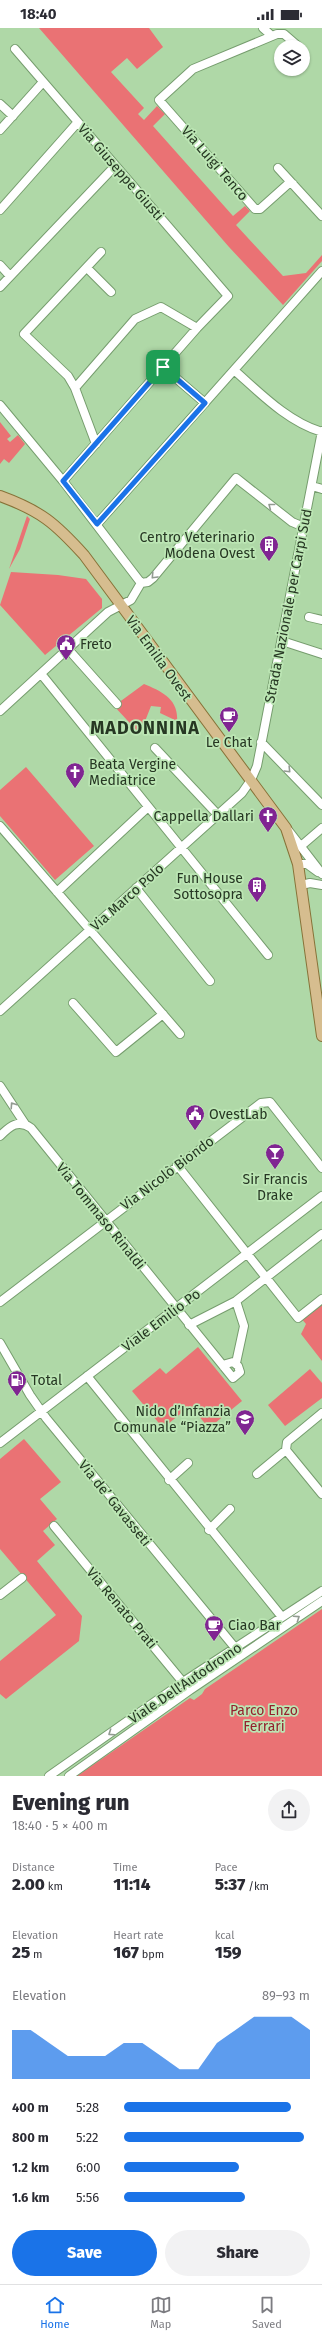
<!DOCTYPE html>
<meta charset="utf-8">
<style>
:root{--surface:#fff;--page:#f2f2f3;--text:#2b2b33;--muted:#7c7c81;--line:#e1e1e2;--accent:#1a73e8}
body{margin:0;font-family:"Fira Sans",sans-serif;background:var(--page);color:var(--text);height:100vh;display:flex;flex-direction:column;font-size:15px;white-space:nowrap}
*{box-sizing:border-box;margin:0}
p{font-size:13px;color:var(--muted)}
.icon{flex:none;width:22px;height:22px;fill:none;stroke:currentColor;stroke-width:2;stroke-linecap:round;stroke-linejoin:round}
.map{position:relative;height:1748px;overflow:hidden}
.panel{display:flex;flex-direction:column;background:var(--surface);flex:1}
.panel>*{flex:none}
.fabs{position:absolute;left:274px;top:12px;display:grid;gap:8px}
.fabs a{display:grid;place-items:center;width:36px;height:36px;border-radius:50%;background:var(--surface);box-shadow:0 1px 3px #0004;font-size:20px}
.pin{position:absolute;display:grid;place-items:center;width:34px;height:34px;color:#fff;margin:-17px;border-radius:8px;box-shadow:0 2px 6px #0006}
.round{display:grid;place-items:center;flex:none;width:42px;height:42px;border-radius:21px;background:var(--page)}
.headline{display:flex;align-items:center;justify-content:space-between;height:68px;padding:0 12px}
h1{font-size:22px;font-weight:800;line-height:30px}
.stats{display:grid;grid-template-columns:repeat(3,1fr);gap:6px;height:68px;padding:4px 12px}
.stats div{display:grid;align-content:center}
.stats b{font-size:17px;font-weight:800}
.stats small{font-size:11px;font-weight:400}
.stats p{font-size:11px}
.chart{height:112px;padding:8px 12px}
.chart p{display:flex;justify-content:space-between}
.chart svg{width:100%;height:72px;margin-top:4px;fill:var(--accent);opacity:.7}
.button{display:flex;gap:8px;margin-top:auto;padding:8px 12px}
.button a{flex:1;height:46px;border-radius:24px;background:var(--accent);color:#fff;font-size:16px;font-weight:800;line-height:46px;text-align:center}
.button a+a{background:var(--page);color:var(--text)}
ul{padding:0 12px;list-style:none;font-size:13px}
li{display:grid;grid-template-columns:64px 48px 1fr;align-items:center;height:30px}
li i{height:10px;border-radius:5px;background:var(--accent)}
.status{display:flex;justify-content:space-between;align-items:center;height:28px;padding:0 20px;background:var(--surface);direction:ltr}
.status svg{height:11px;fill:currentColor}
.menu{display:flex;justify-content:space-around;align-items:center;height:56px;border-top:1px solid var(--line);background:var(--surface);font-size:11px;color:var(--muted)}
.menu a{display:grid;justify-items:center;gap:2px}
.menu .on{color:var(--accent)}
.map>svg:first-child{display:block}
.green{fill:#ea7274}
.lines{fill:none;stroke-linecap:round;stroke-linejoin:round}
.minor-casing{stroke:#769d6e;stroke-width:10}
.major-casing{stroke:#877238;stroke-width:12}
.minor{stroke:#fff;stroke-width:8}
.major{stroke:#d6bd8f;stroke-width:10}
.oneway{stroke:#929b91}
.route-casing{stroke:#fff;stroke-width:8}
.route{stroke:#1a73e8;stroke-width:5}
.labels{text-anchor:middle;stroke-width:3.5;stroke-linejoin:round;paint-order:stroke}
.street-label{font-size:14px;fill:#263723;stroke:#bce6b4}
.poi-label{font-size:14px;fill:#263723;stroke:#bce6b4;text-anchor:start}
.park-label{font-size:14px;fill:#93212d;stroke:#bce6b4}
.district-label{font-size:18px;font-weight:bold;letter-spacing:1px;fill:#263723;stroke:#bce6b4}
</style>
<div class="status"><b>18:40</b><svg viewBox="0 0 49 12"><path d="M0 12V9h3v3zM5 12V6h3v6zM10 12V3h3v9zM15 12V0h3v12zM26 1h20v11H26zM47 4h2v5h-2z"/></svg></div>
<div class="map">
<svg width="322" height="1748" viewBox="0 0 322 1748">
<rect width="100%" height="100%" fill="#afd8a7"/>
<!-- green -->
<path class="green" d="M39 0H149L163 19 137 41 127 30 111 44 144 80 138 86 144 92 157 78 165 86 153 98 233 188 245 178 250 183 236 197 283 248 306 245 322 227V233L283 277 229 219Z
M0 394 11 408 7 411 10 414 18 407 25 416 9 435 4 431 0 436Z
M27 488 30 491 20 521 9 541Z
M11 544 58 547 86 551 102 571V580L45 627 0 577Z
M144 656C161 663 179 671 177 693L160 685 161 679 151 678 140 706 114 678Z
M26 739 94 818 55 852 0 788V762Z
M322 1272V1333L301 1306 306 1296 300 1289Z
M198 1319 242 1373 209 1400 190 1378 163 1400 132 1363 160 1340 166 1346Z
M310 1341 322 1355V1370L285 1398 268 1377Z
M24 1411 61 1454 40 1471 57 1491 43 1503 55 1517 37 1533 82 1588 79 1613 6 1671 0 1666V1633L56 1587 0 1521V1431Z
M322 1581V1748H77L190 1670 194 1672 202 1666 205 1661Z"/>
<g class="lines">
<!-- minor casing -->
<g class="minor-casing">
<path id="minor" d="M263 0 272 8
M15 21 228 268 197 300 63 453
M0 76 13 88
M0 102 43 54
M278 140 322 188
M293 156H288L260 181H255L159 72 193 41 277 6H284L299 19
M0 182 78 94
M0 237 10 248
M87 240 111 264
M0 259 115 138
M163 339 205 375
M234 342C260 365 288 394 322 404
M75 360 135 291 161 279 197 300
M0 377 63 453 141 555 131 572 108 584 0 683
M96 416 75 360 68 348 24 306 101 224
M312 458 322 461
M97 496 322 243
M141 555 148 554 153 550 236 450 292 494 304 499
M309 589 322 592
M282 613 322 626
M68 621 117 676
M42 647 268 927
M261 714 322 777
M155 720 218 787
M0 798 180 1006
M288 802 322 846
M301 818 322 800
M298 836H307L318 844
M301 857 310 855 322 857
M136 860 210 953
M57 864 148 779
M73 975 116 1024 163 986
M0 983 242 765 251 752 257 738 322 403
M0 1058 25 1096
M0 1108C10 1098 18 1091 31 1100L233 1350 240 1344 238 1338 233 1334 226 1336 224 1339
M177 1137 298 1290 322 1271
M236 1273 244 1298 236 1335
M0 1274 261 1075 270 1074 322 1140
M189 1297 236 1273 322 1206
M0 1315 30 1367 46 1390 241 1627
M87 1348 282 1589
M0 1415 322 1168
M286 1422 287 1414 322 1385
M257 1446 286 1422 322 1466
M169 1452 188 1435
M54 1498 186 1658
M209 1502 230 1481
M0 1567 22 1550
M49 1748 183 1654 322 1563
M69 1748 190 1662 322 1573"/>
</g>
<!-- major casing -->
<g class="major-casing">
<path id="major" d="M0 468C41 483 55 495 84 527L286 800 298 836 322 1008"/>
</g>
<!-- minor -->
<use href="#minor" class="minor"/>
<!-- major -->
<use href="#major" class="major"/>
</g>
<!-- one-way arrows -->
<defs><path id="oneway-chevron" d="M-2-3.5L2.5 0L-2 3.5" fill="none" stroke-width="1.6" stroke-linecap="round" stroke-linejoin="round"/></defs>
<g class="oneway">
<use href="#oneway-chevron" transform="translate(271 478) rotate(-142)"/>
<use href="#oneway-chevron" transform="translate(154 548) rotate(133)"/>
<use href="#oneway-chevron" transform="translate(288 742) rotate(46)"/>
<use href="#oneway-chevron" transform="translate(13 1077) rotate(-124)"/>
<use href="#oneway-chevron" transform="translate(297 1590) rotate(-34)"/>
<use href="#oneway-chevron" transform="translate(111 1705) rotate(146)"/>
</g>
<g class="lines">
<!-- route casing -->
<g class="route-casing">
<path id="route" d="M163 339 205 375 97 496 63 453Z"/>
</g>
<!-- route -->
<use href="#route" class="route"/>
</g>
<!-- icons -->
<defs>
<g id="building-pin" transform="scale(1)"><path d="M0 17L-7.5 6A9.5 9.5 0 1 1 7.5 6Z" fill="#802592" stroke="#bce6b4"/><path d="M-4-6H4V6H1V3H-1V6H-4ZM-2.5-4.3h1.7v1.8h-1.7ZM.8-4.3h1.7v1.8H.8ZM-2.5-1h1.7V.8h-1.7ZM.8-1h1.7V.8H.8Z" fill="#fff"/></g>
<g id="civic-pin" transform="scale(1)"><path d="M0 17L-7.5 6A9.5 9.5 0 1 1 7.5 6Z" fill="#802592" stroke="#bce6b4"/><path d="M-.6-6.5H3V-4.5H.6V-3L4-1V1h2V6H-6V1h2V-1L-.6-3ZM-1.2 2.5V6h2.4V2.5Z" fill="#fff"/></g>
<g id="cafe-pin" transform="scale(1)"><path d="M0 17L-7.5 6A9.5 9.5 0 1 1 7.5 6Z" fill="#802592" stroke="#bce6b4"/><path d="M-5.5-4.5H6V0H3Q3 3.5 0 3.5H-2.5Q-5.5 3.5-5.5 0ZM3-3.2v2h1.7v-2ZM-6 4.5H4V6H-6Z" fill="#fff"/></g>
<g id="church-pin" transform="scale(1)"><path d="M0 17L-7.5 6A9.5 9.5 0 1 1 7.5 6Z" fill="#802592" stroke="#bce6b4"/><path d="M-1.2-6h2.4v3.5h3.3v2.4h-3.3V6h-2.4V-.1h-3.3v-2.4h3.3Z" fill="#fff"/></g>
<g id="bar-pin" transform="scale(1)"><path d="M0 17L-7.5 6A9.5 9.5 0 1 1 7.5 6Z" fill="#802592" stroke="#bce6b4"/><path d="M-6-5H6L.8 .8V4.5H3.5V6h-7V4.5H-.8V.8Z" fill="#fff"/></g>
<g id="fuel-pin" transform="scale(1)"><path d="M0 17L-7.5 6A9.5 9.5 0 1 1 7.5 6Z" fill="#802592" stroke="#bce6b4"/><path d="M-5.5-6h7V0h2V4h1.3V-2.5L3-4.5l.8-.8L6-3V5H2.5V1h-1V6h-7ZM-4.2-4.7v3.2H.2V-4.7Z" fill="#fff"/></g>
<g id="school-pin" transform="scale(1)"><path d="M0 17L-7.5 6A9.5 9.5 0 1 1 7.5 6Z" fill="#802592" stroke="#bce6b4"/><path d="M0-5L7-2L0 1L-7-2ZM-4 1L0 2.5L4 1V4Q0 6-4 4Z" fill="#fff"/></g>
</defs>
<g fill-rule="evenodd">
<use href="#building-pin" x="269" y="517"/>
<use href="#civic-pin" x="66" y="616"/>
<use href="#cafe-pin" x="229" y="688"/>
<use href="#church-pin" x="75" y="744"/>
<use href="#church-pin" x="268" y="788"/>
<use href="#building-pin" x="257" y="858"/>
<use href="#civic-pin" x="195" y="1086"/>
<use href="#bar-pin" x="275" y="1125"/>
<use href="#fuel-pin" x="17" y="1352"/>
<use href="#school-pin" x="245" y="1391"/>
<use href="#cafe-pin" x="214" y="1597"/>
</g>
<g class="labels">
<!-- street labels -->
<g class="street-label">
<text transform="translate(215 135) rotate(49)" y="5">Via Luigi Tenco</text>
<text transform="translate(121 144) rotate(49)" y="5">Via Giuseppe Giusti</text>
<text transform="translate(288 578) rotate(-79)" y="5">Strada Nazionale per Carpi Sud</text>
<text transform="translate(159 630) rotate(54)" y="5">Via Emilia Ovest</text>
<text transform="translate(127 869) rotate(-42)" y="5">Via Marco Polo</text>
<text transform="translate(167 1145) rotate(-37)" y="5">Via Nicolò Biondo</text>
<text transform="translate(101 1188) rotate(51)" y="5">Via Tommaso Rinaldi</text>
<text transform="translate(161 1292) rotate(-37)" y="5">Viale Emilio Po</text>
<text transform="translate(115 1475) rotate(51)" y="5">Via de’ Gavasseti</text>
<text transform="translate(122 1580) rotate(50)" y="5">Via Renato Prati</text>
<text transform="translate(185 1655) rotate(-34)" y="5">Viale Dell'Autodromo</text>
</g>
<!-- poi labels -->
<g class="poi-label">
<text x="255" y="514" text-anchor="end">Centro Veterinario<tspan x="255" dy="16">Modena Ovest</tspan></text>
<text x="80" y="621">Freto</text>
<text x="229" y="719" text-anchor="middle">Le Chat</text>
<text x="89" y="741">Beata Vergine<tspan x="89" dy="16">Mediatrice</tspan></text>
<text x="254" y="793" text-anchor="end">Cappella Dallari</text>
<text x="243" y="855" text-anchor="end">Fun House<tspan x="243" dy="16">Sottosopra</tspan></text>
<text x="209" y="1091">OvestLab</text>
<text x="275" y="1156" text-anchor="middle">Sir Francis<tspan x="275" dy="16">Drake</tspan></text>
<text x="31" y="1357">Total</text>
<text x="231" y="1388" text-anchor="end">Nido d’Infanzia<tspan x="231" dy="16">Comunale “Piazza”</tspan></text>
<text x="228" y="1602">Ciao Bar</text>
</g>
<!-- park labels -->
<g class="park-label">
<text x="264" y="1687">Parco Enzo<tspan x="264" dy="16">Ferrari</tspan></text>
</g>
<!-- district labels -->
<g class="district-label">
<text x="145" y="706">MADONNINA</text>
</g>
</g>
</svg>
<div class="fabs">
<a><svg class="icon" aria-label="layers" viewBox="0 0 24 24"><path d="M12 4l9 5-9 5-9-5zM3 14l9 5 9-5"/></svg></a>
</div>
<div class="pin" style="left:163px;top:339px;background:#1e9e55"><svg class="icon" aria-label="arrive" viewBox="0 0 24 24"><path d="M6 21V4h12l-3 4 3 4H6"/></svg></div>
</div>
<section class="panel">
<div class="headline"><div><h1>Evening run</h1><p>18:40 · 5 × 400 m</p></div><a class="round"><svg class="icon" aria-label="share" viewBox="0 0 24 24"><path d="M12 15V3M7 8l5-5 5 5M5 13v7h14v-7"/></svg></a></div>
<div class="stats">
<div><p>Distance</p><b>2.00<small> km</small></b></div>
<div><p>Time</p><b>11:14</b></div>
<div><p>Pace</p><b>5:37<small> /km</small></b></div>
</div>
<div class="stats">
<div><p>Elevation</p><b>25<small> m</small></b></div>
<div><p>Heart rate</p><b>167<small> bpm</small></b></div>
<div><p>kcal</p><b>159</b></div>
</div>
<div class="chart"><p><span>Elevation</span>89–93 m</p>
<svg viewBox="0 0 160 44" preserveAspectRatio="none"><path d="M0 44V14L10 14L20 22L30 30L40 30L50 30L60 22L70 22L80 30L90 38L100 38L110 22L120 14L130 6L140 6L150 6L160 14V44z"/></svg>
</div>
<ul>
<li><b>400 m</b>5:28<i style="width:90%"></i></li>
<li><b>800 m</b>5:22<i style="width:97%"></i></li>
<li><b>1.2 km</b>6:00<i style="width:62%"></i></li>
<li><b>1.6 km</b>5:56<i style="width:65%"></i></li>
</ul>
<div class="button"><a>Save</a><a>Share</a></div>
</section>
<nav class="menu">
<a class="on"><svg class="icon" aria-label="home" viewBox="0 0 24 24"><path d="M3 11l9-7 9 7M6 9v11h12V9"/></svg>Home</a>
<a><svg class="icon" aria-label="map" viewBox="0 0 24 24"><path d="M3 6l6-2 6 2 6-2v14l-6 2-6-2-6 2zM9 4v14M15 6v14"/></svg>Map</a>
<a><svg class="icon" aria-label="saved" viewBox="0 0 24 24"><path d="M7 4h10v16l-5-4-5 4z"/></svg>Saved</a>
</nav>
